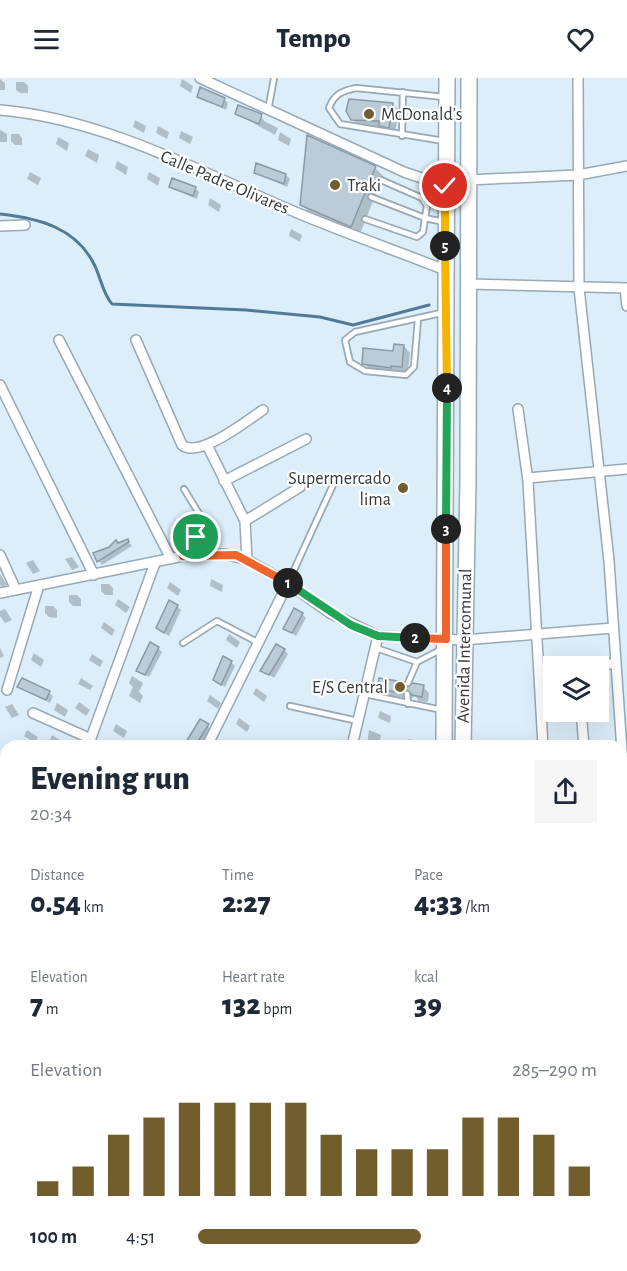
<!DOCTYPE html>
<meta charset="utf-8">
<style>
:root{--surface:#fff;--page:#f6f6f7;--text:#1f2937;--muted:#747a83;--accent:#725d2c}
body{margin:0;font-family:"Alegreya Sans",sans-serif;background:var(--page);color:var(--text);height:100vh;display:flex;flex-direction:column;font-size:22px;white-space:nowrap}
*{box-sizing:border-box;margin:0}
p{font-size:20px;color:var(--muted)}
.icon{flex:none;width:33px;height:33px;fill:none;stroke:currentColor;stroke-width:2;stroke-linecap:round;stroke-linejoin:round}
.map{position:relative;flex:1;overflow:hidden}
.side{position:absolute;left:0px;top:662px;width:627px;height:532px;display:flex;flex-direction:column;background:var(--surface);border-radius:18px 18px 0 0;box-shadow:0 6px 24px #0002}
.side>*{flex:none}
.fabs{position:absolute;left:543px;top:578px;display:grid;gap:12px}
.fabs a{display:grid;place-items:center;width:66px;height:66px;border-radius:0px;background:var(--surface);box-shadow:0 6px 24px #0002;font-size:30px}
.pin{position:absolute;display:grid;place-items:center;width:51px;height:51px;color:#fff;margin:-26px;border:3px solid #fff;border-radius:50%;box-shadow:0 2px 6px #0007}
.km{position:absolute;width:30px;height:30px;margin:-15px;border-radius:50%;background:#222;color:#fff;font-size:16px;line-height:30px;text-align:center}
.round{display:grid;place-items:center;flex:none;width:63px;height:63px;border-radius:0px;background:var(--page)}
.overview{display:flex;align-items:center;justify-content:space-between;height:102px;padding:0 30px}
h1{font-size:33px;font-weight:800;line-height:45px}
.figures{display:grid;grid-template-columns:repeat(3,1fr);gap:9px;height:102px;padding:6px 30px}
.figures div{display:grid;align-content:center}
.figures b{font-size:30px;font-weight:800}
.figures small{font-size:16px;font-weight:400}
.figures p{font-size:16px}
.chart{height:168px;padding:12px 30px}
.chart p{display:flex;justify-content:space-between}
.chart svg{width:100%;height:108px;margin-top:6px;stroke:var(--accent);stroke-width:6}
ul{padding:0 30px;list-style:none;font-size:20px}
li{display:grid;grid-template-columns:96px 72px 1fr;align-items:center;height:45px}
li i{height:15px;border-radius:8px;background:var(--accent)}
header{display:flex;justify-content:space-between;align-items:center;height:78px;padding:0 30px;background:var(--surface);font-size:27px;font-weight:800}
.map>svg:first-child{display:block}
.grass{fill:url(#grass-tufts)}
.shadow{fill:#0003}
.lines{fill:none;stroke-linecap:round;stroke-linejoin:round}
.stream{stroke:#4f7b97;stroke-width:3}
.building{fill:#bbccd8;stroke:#8a9aa5;stroke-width:1.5}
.lane-casing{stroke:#98a9b4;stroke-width:8}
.street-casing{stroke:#98a9b4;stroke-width:12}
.secondary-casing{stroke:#98a9b4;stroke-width:16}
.primary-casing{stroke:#98a9b4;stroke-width:18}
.lane{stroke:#fff;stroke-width:4.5}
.street{stroke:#fff;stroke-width:9}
.secondary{stroke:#fff;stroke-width:14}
.primary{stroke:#fff;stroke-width:15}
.split-1-casing{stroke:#fff;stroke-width:12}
.split-2-casing{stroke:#fff;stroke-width:12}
.split-3-casing{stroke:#fff;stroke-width:12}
.split-4-casing{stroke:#fff;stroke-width:12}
.split-5-casing{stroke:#fff;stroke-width:12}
.split-6-casing{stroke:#fff;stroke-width:12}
.split-1{stroke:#f0652b;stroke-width:8}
.split-2{stroke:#22a559;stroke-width:8}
.split-3{stroke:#f0652b;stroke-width:8}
.split-4{stroke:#22a559;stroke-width:8}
.split-5{stroke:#f5b400;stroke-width:8}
.split-6{stroke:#f5b400;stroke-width:8}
.poi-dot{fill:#725d2c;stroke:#fff;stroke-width:2}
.labels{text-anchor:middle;stroke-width:4.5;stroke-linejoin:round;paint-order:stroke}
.poi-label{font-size:18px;fill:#343b40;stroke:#fff;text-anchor:start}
.street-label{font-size:18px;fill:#343b40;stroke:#fff}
</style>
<header><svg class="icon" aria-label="menu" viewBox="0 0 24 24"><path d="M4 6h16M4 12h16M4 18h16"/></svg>Tempo<svg class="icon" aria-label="heart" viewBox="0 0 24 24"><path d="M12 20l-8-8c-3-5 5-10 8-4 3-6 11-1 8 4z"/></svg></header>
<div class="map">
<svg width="627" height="1193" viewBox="0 0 627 1193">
<defs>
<pattern id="grass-tufts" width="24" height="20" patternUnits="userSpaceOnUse" patternTransform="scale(1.5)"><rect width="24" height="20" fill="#bae1f9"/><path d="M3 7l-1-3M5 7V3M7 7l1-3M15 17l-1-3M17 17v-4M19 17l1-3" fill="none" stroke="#a0c2d6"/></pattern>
</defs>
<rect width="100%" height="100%" fill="#dceef9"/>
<!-- grass -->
<path class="grass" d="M0 778 6 781V858L0 855Z"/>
<!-- shadow -->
<path class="shadow" d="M0 1 5 5V12H0Z
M182 1 193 8 191 15 180 8Z
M16 4H24L28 8V15H20L16 12Z
M199 18 224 21 228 25 226 32Z
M393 26 399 32 395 55 387 54 382 48H359L352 41Z
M237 36 261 37 264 43 278 50 275 57Z
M135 42 146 48 144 55 133 49Z
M158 48 169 54 167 61 156 55Z
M0 52 7 56V64H0Z
M181 53 193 59 190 66 179 60Z
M280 54 291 61 289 68 278 62Z
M11 56H19L22 60V67H15L11 63Z
M58 59 69 65 67 73 56 66Z
M88 71 99 77 97 85 85 78Z
M117 83 128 89 126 97 115 90Z
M375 90 383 98 360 156 310 135 301 126Z
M30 94 41 100 38 107 27 101Z
M149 94 160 100 158 108 147 101Z
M255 94 286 97 290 101 287 109Z
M170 109 195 110 199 114 197 121Z
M210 120 221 127 219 134 208 127Z
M291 151 302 157 300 164 289 158Z
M404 268 410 275 408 295 370 292 364 285 395 275Z
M127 463 132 468 102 487 99 483 95 476Z
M72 479 79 489 72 492 65 481Z
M33 482 40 493 33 496 26 485Z
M0 496 7 507 2 509 0 507Z
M211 501 223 507 222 514 210 508Z
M170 504 181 512 178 518 167 510Z
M101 506H109L113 510V517H105L101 513Z
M69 517H77L81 521V528H73L69 524Z
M118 521 130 529 126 535 115 527Z
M45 528H53L57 532V540L49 539 45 535Z
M177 528 181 532 169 558 158 550Z
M5 531 12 542 5 545 0 538V533Z
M302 536 306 540 296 558 285 550Z
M104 544 115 552 112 558 101 550Z
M229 556 240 564 237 570 226 562Z
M0 570 4 578 0 580Z
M158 570 162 574 149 599 138 592Z
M284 572 288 576 274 600 262 592Z
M34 575 44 582 41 589 31 582Z
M92 576 103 583 100 589 89 582Z
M231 584 235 588 225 609 214 602Z
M132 598 143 605 139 614 143 618 140 625 129 618 133 609 129 605Z
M81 600 93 608 90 612 78 606Z
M19 608 49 615 53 618 50 625Z
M423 609 429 615 428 624 419 623 415 618 410 621 385 617 379 610Z
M256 610 267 618 264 624 253 616Z
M210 617 221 625 218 631 207 623Z
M79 624 90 632 86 638 75 630Z
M57 625 68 632 65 639 54 632Z
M12 626 19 637 12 640 5 629Z
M380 633 391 638 390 645 378 640Z
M239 640 250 648 247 654 236 646Z
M200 643 211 651 202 668H186Z
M116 646 127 653 124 660 113 653Z
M27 652 38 659 35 665 24 658Z
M369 652 381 657 379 668H367Z
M52 657 63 664 61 668H52L49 664Z
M408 661 416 663 420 668H407Z
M331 662 339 664 342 668H330Z
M0 729 6 733 5 741 0 740Z"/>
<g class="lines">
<!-- stream -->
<path class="stream" d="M0 136C39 140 77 150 95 188 101 201 103 216 112 226L246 232 320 239 353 247 429 227"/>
</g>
<!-- building -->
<path class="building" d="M200 9 225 20 222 29 197 19Z
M349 21 393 25 389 50 379 48V43L351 42 346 33Z
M238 27 262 36 259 46 235 36Z
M307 57 376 88 351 149 300 127Z
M256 85 286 96 284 106 254 95Z
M172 100 196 109 193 118 169 109Z
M394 266 404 267 402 289 391 288V290L362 286 363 270 393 273Z
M128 461 129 464 97 484 93 475 109 469 116 462 118 465Z
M169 522 178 527 164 555 156 550Z
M294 530 303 535 292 555 283 551Z
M150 564 159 569 145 597 136 593Z
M276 566 285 571 269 597 260 593Z
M223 578 232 583 221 607 213 602Z
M22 600 50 613 46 622 17 609Z
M379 600 404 604 407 609 413 605 424 607 422 619 412 617 408 612 403 615 377 611Z
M200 641 209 646 195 668H192L186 664Z"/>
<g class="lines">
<!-- lane casing -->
<g class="lane-casing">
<path id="lane" d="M444 19 356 10C342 13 334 16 329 30L340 46 444 63
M268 33 274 0
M402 58 403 14
M381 102 422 120 427 128 425 140 444 144
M365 141 417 159 423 154 425 140 371 119
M418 241 414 289 406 297 365 293 350 284 345 262 355 254 441 235
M183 478 181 466 203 457 206 447 184 411
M288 505 333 407
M183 565 217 543 257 564
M376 570 417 584
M408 605 417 584 442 571
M365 616 442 632
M407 616 408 626
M290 628 358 643"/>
</g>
<!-- street casing -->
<g class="street-casing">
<path id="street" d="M200 0 404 94 445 108
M578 0 579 210 609 483 626 731 621 877
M0 32C106 41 204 96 300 136 348 156 397 173 445 192
M468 102 578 97 627 88
M0 148 25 147
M468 206 627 210
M625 210 627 228
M59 262 171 481
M136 262 182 367C199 381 246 343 263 332
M0 307 94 497
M518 331 528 403 543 668
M207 367 245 443 247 482
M528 400 627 391
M224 403 306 361
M245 443 300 409
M0 477 16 512
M0 515 183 478 225 476 247 482 288 505 330 535 378 558 463 562 613 550
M594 588 616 585
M7 612 39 507
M581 633 584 668
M33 635 91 661
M88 668 155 485
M207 668 288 505
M352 668 378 558
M0 761 6 764
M0 913 6 899
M621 915H627
M0 1117 6 1104
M621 1178 627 1177
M169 1188 174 1190
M284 1193 286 1188"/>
</g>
<!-- secondary casing -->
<g class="secondary-casing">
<path id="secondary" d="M0 866 6 869"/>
</g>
<!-- primary casing -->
<g class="primary-casing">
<path id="primary" d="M444 668C447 445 444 222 447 0
M463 668 468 402 469 0
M442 1193V1188
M462 1193 463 1188"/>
</g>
<!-- lane -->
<use href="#lane" class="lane"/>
<!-- street -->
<use href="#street" class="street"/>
<!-- secondary -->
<use href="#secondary" class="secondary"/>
<!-- primary -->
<use href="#primary" class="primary"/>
</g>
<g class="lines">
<!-- split-1 casing -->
<g class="split-1-casing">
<path id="split-1" d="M196 459 181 466 183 478 236 477 288 505"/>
</g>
<!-- split-2 casing -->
<g class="split-2-casing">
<path id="split-2" d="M288 505 351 547 378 558 415 560"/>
</g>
<!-- split-3 casing -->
<g class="split-3-casing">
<path id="split-3" d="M415 560 446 561V451"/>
</g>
<!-- split-4 casing -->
<g class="split-4-casing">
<path id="split-4" d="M446 451 447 310"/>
</g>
<!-- split-5 casing -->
<g class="split-5-casing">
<path id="split-5" d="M445 168 447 310"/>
</g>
<!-- split-6 casing -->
<g class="split-6-casing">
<path id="split-6" d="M445 168V108"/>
</g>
<!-- split-1 -->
<use href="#split-1" class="split-1"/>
<!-- split-2 -->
<use href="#split-2" class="split-2"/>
<!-- split-3 -->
<use href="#split-3" class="split-3"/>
<!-- split-4 -->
<use href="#split-4" class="split-4"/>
<!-- split-5 -->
<use href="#split-5" class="split-5"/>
<!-- split-6 -->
<use href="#split-6" class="split-6"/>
</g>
<!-- markers -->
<g class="poi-dot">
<circle cx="369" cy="36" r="6"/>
<circle cx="335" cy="107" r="6"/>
<circle cx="403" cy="410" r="6"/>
<circle cx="400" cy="609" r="6"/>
</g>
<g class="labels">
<!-- poi labels -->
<g class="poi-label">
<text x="381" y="42">McDonald's</text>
<text x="347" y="113">Traki</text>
<text x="391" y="406" text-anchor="end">Supermercado<tspan x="391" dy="21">lima</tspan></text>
<text x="388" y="615" text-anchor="end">E/S Central</text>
</g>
<!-- street labels -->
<g class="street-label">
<text transform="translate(225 104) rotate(23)" y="6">Calle Padre Olivares</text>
<text transform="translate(464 568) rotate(-89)" y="6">Avenida Intercomunal</text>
</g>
</g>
</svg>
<div class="fabs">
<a><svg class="icon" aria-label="layers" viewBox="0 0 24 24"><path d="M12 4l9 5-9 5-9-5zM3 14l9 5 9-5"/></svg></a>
</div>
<div class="pin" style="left:196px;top:459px;background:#1e9e55"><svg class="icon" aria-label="arrive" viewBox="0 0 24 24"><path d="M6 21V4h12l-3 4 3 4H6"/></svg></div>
<div class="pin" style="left:445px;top:108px;background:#d93025"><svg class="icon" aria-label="check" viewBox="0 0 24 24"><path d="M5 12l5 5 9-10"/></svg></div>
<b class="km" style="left:288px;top:505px">1</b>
<b class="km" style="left:415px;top:560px">2</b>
<b class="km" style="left:446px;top:451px">3</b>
<b class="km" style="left:447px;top:310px">4</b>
<b class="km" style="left:445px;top:168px">5</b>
<section class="side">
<div class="overview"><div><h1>Evening run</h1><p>20:34</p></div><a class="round"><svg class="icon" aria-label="share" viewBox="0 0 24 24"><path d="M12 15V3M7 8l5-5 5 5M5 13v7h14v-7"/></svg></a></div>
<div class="figures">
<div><p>Distance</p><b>0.54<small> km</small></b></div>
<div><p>Time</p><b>2:27</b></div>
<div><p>Pace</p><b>4:33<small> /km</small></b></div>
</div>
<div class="figures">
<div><p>Elevation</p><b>7<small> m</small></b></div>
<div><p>Heart rate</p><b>132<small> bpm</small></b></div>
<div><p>kcal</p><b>39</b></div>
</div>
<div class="chart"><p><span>Elevation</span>285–290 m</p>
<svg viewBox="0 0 160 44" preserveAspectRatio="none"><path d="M5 44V38M15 44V32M25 44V19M35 44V12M45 44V6M55 44V6M65 44V6M75 44V6M85 44V19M95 44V25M105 44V25M115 44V25M125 44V12M135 44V12M145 44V19M155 44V32"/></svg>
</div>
<ul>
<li><b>100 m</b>4:51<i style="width:56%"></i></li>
</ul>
</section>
</div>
